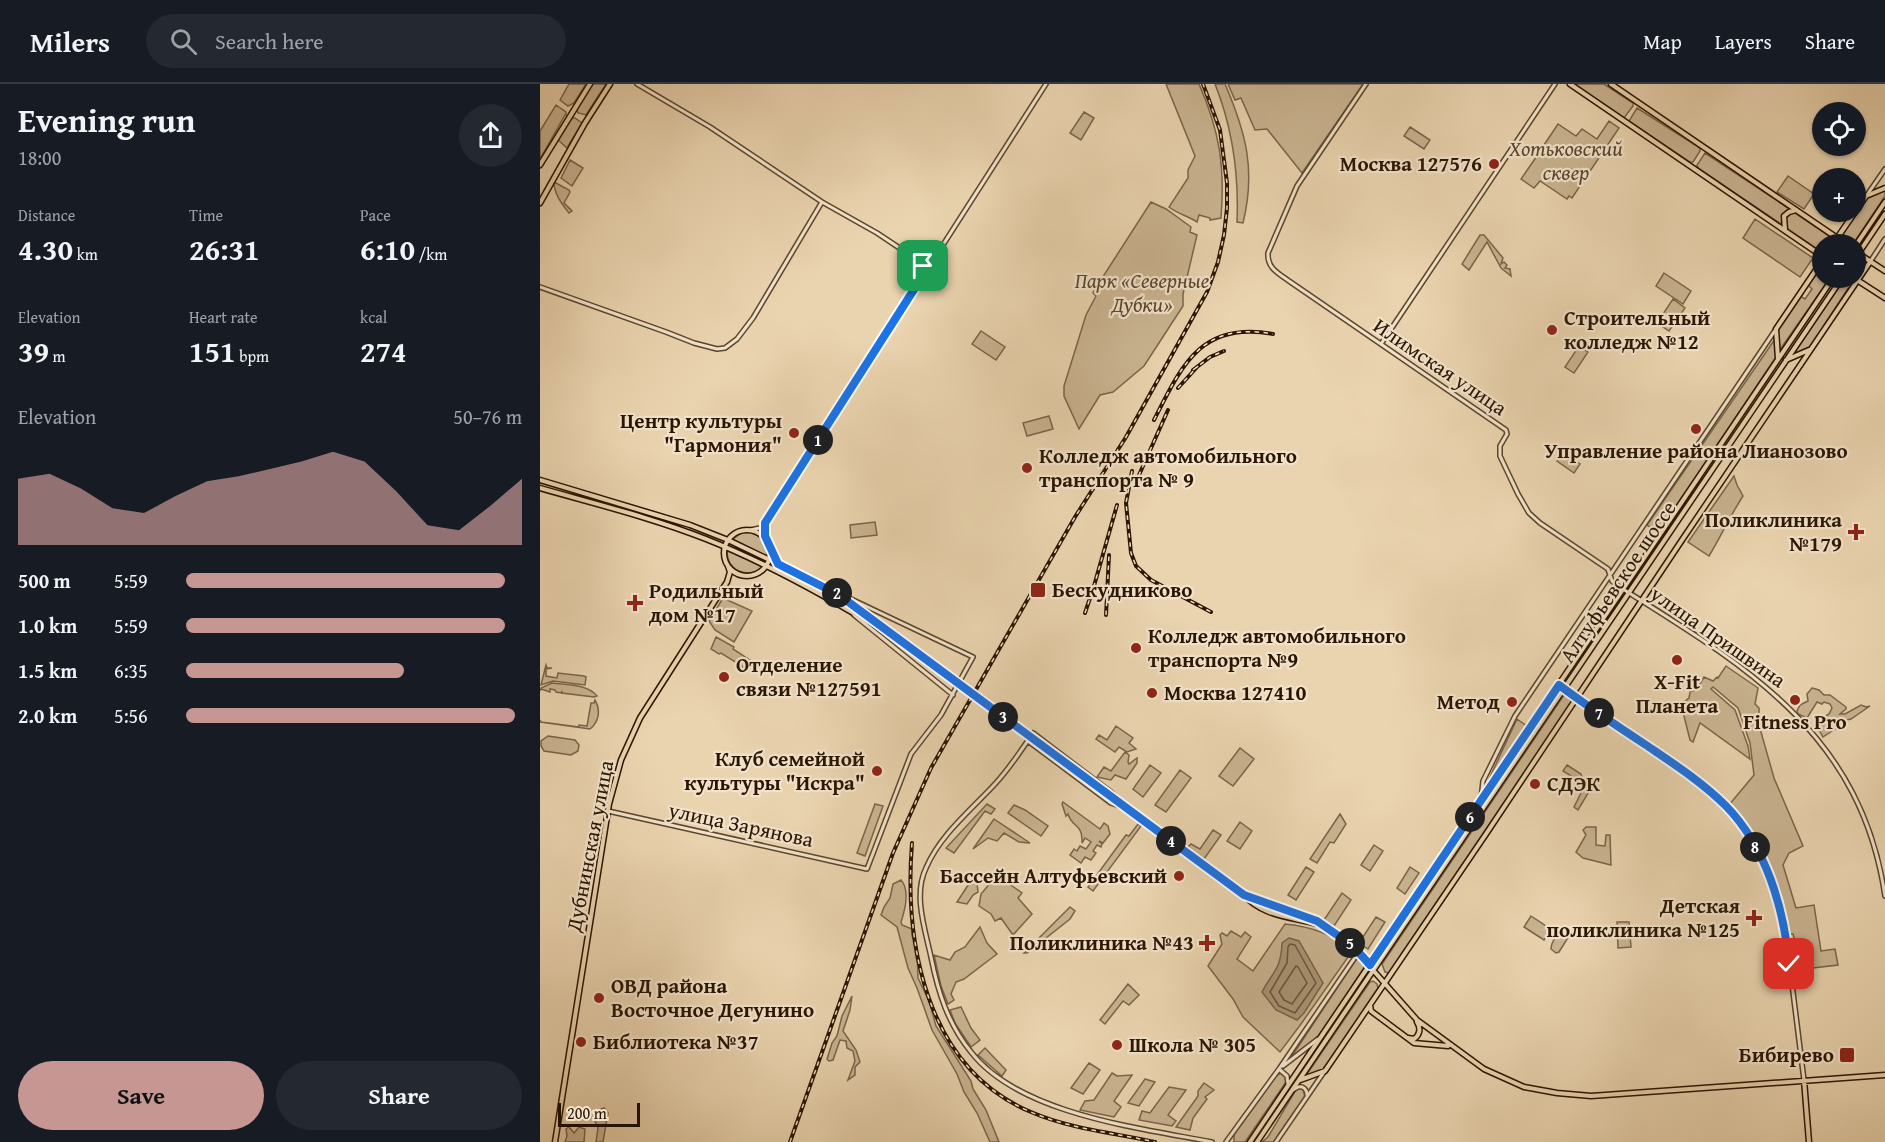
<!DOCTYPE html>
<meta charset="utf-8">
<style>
:root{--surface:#171b24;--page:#242831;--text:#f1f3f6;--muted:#9ea1a6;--line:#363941;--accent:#c59692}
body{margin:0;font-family:"Gentium Book Plus",serif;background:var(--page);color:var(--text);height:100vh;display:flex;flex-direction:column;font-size:22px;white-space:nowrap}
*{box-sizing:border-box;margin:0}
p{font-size:20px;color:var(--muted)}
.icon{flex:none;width:33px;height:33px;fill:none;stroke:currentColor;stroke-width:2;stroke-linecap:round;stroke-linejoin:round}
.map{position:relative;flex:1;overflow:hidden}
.details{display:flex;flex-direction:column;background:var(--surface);width:540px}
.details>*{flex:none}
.fabs{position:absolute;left:1272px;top:18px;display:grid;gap:12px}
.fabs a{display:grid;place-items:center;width:54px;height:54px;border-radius:50%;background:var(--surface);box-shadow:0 2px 4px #0004;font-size:30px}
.scale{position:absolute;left:18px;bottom:15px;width:82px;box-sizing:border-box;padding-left:6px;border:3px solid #2b1501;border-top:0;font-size:16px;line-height:21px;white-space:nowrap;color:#2b1501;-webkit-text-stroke:4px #f1e3cb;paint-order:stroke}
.pin{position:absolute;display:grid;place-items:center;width:51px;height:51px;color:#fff;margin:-26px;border-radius:12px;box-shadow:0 3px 9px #0006}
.km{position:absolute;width:30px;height:30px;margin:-15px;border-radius:50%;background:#222;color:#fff;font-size:16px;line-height:30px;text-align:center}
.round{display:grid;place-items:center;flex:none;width:63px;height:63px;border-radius:32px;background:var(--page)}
.overview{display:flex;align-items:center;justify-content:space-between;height:102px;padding:0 18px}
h1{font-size:33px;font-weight:600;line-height:45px}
.metrics{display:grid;grid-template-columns:repeat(3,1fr);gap:9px;height:102px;padding:6px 18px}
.metrics div{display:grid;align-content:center}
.metrics b{font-size:30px;font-weight:600}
.metrics small{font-size:16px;font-weight:400}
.metrics p{font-size:16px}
.chart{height:168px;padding:12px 18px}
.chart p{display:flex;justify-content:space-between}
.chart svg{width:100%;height:108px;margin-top:6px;fill:var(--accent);opacity:.7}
.button{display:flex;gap:12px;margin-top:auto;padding:12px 18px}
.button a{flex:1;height:69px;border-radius:36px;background:var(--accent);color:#111;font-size:24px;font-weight:600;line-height:69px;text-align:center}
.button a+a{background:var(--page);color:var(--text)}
ul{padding:0 18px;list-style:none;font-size:20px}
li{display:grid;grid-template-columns:96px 72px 1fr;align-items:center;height:45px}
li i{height:15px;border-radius:8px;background:var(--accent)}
header{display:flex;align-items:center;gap:36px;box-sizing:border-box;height:84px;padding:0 30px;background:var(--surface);border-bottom:2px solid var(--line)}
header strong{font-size:28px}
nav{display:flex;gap:33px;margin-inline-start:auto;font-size:21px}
.search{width:420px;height:54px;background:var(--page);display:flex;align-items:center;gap:15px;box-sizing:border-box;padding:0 21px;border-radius:33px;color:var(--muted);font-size:22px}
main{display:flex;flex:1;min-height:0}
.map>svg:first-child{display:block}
.green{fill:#cab491;stroke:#7a6449;stroke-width:1.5}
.water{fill:#a99374;stroke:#776146;stroke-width:1.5}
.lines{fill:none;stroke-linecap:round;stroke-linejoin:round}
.shore{stroke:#6a543a;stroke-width:1.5}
.minor-casing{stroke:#5b452c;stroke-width:6}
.major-casing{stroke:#2b1501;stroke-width:7}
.minor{stroke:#f1e3cb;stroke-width:3}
.major{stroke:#ead4af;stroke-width:4}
.rail-casing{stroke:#2b1501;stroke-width:4}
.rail{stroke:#f1e3cb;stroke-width:1.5;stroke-dasharray:4.5;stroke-linecap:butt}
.major-bridge-casing{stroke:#2b1501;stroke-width:7;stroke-linecap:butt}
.major-bridge{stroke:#ead4af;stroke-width:4}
.route-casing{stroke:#fff;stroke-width:12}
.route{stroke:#1a73e8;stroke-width:8}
.poi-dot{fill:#8f2418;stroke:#f1e3cb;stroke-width:2}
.labels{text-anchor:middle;stroke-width:4.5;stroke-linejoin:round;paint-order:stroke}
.park-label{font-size:21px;font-style:italic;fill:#5b452c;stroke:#f1e3cb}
.poi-label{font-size:21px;font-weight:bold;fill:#2b1501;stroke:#f1e3cb;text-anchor:start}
.street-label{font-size:21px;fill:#2b1501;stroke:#f1e3cb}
</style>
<header>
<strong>Milers</strong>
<div class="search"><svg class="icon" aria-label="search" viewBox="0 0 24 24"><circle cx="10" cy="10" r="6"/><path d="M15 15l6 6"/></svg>Search here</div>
<nav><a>Map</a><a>Layers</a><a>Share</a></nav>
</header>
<main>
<section class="details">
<div class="overview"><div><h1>Evening run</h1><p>18:00</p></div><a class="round"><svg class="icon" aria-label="share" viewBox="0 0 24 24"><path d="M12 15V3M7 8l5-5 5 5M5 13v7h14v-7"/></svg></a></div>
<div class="metrics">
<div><p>Distance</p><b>4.30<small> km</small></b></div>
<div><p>Time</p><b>26:31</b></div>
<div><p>Pace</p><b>6:10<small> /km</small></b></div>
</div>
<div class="metrics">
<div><p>Elevation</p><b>39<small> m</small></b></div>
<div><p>Heart rate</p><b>151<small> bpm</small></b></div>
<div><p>kcal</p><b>274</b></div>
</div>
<div class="chart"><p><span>Elevation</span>50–76 m</p>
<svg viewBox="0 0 160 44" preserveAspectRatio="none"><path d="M0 44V17L10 15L20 21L30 29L40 31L50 24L60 18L70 16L80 13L90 10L100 6L110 10L120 22L130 36L140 38L150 28L160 17V44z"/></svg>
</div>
<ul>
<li><b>500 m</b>5:59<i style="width:95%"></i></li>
<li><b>1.0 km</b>5:59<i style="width:95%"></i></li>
<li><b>1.5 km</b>6:35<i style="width:65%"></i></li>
<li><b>2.0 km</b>5:56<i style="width:98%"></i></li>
</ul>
<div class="button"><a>Save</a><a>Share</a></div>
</section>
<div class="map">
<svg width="1345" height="1058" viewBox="0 0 1345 1058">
<rect width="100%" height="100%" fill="#ead4af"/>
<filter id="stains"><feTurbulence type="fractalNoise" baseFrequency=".00333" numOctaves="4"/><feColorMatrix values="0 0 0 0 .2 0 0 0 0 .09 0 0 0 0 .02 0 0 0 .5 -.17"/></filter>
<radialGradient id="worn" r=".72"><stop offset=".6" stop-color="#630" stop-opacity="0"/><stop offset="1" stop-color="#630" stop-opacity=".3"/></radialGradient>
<!-- green -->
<path class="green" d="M29 0H46L34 19 28 22 20 16Z
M52 0H66L46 31 38 29 37 25Z
M626 0H659C680 48 685 83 681 134L670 136V134L659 131 657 138C648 132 638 130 629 123L648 94V86L655 72Z
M675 0H685C706 49 716 86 703 139L697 138C699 90 693 45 675 0Z
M688 0H823L762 89 727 45 715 46 701 14 695 16Z
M1034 0H1064L1093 19V22L1084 34Z
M16 21 26 28V31H25L0 75V47Z
M1097 24 1160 64V67L1153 78H1150L1089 37Z
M544 28 554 34 541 56 530 49Z
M32 34H35L42 39 27 64 17 55Z
M1069 37 1079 44 1032 114 1029 112 1027 115 1000 97 994 104 981 95 999 69 1001 70 1006 63 1004 61 1018 40 1036 52 1042 45 1057 55Z
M870 43 890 56 884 65 864 52Z
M1165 69 1251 126 1243 131 1241 140 1158 84 1157 81Z
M30 76 43 84 32 102 21 94Z
M1248 92 1274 110 1264 125 1237 108Z
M14 98 29 106 30 108 24 119 32 127 29 129C22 120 14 110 14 98Z
M1345 106V112L1313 160H1309L1302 156 1301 153 1328 113Z
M611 118 626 125 651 143 650 148 657 151 643 210V222L604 282 573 308 560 311 539 345 524 312V302L546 231 556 212 553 209 554 206 559 207 560 204 557 202Z
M1252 129H1255L1292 154 1290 160H1282V168L1248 145 1245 140V135Z
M1215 135 1273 174 1260 193 1203 154Z
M940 151H944L963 174 961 180 964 178 967 181 965 184 970 185 971 192 961 184 947 158 929 186 922 180Z
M1282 180V194H1290L1239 267 1238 245 1260 212 1265 215 1272 205 1268 201Z
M1124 189 1151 207 1143 220 1116 202Z
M1304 194H1312L1314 199 1310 204H1308L1270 264 1251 272Z
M1133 215 1145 224 1129 247 1117 239Z
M441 247 465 263 456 276 432 260Z
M1235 255 1236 273 1118 449 1107 441Z
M1039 262 1048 268 1034 289 1025 283Z
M509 332 513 345 487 352 483 339Z
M1023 368 1040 380 1034 389 1017 377Z
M1194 392 1197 401 1203 412C1190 432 1181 452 1169 472L1148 458Z
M335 438 337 451 311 454 310 441Z
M202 448C218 446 230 456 228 473L192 456Z
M187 466 224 483C208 495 187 488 187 466Z
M238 483 286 506 332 537 237 485Z
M183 514 212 527 194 558 175 546 169 537Z
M176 553 194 563 193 565 213 578 212 582 201 584 202 582 181 569 179 570 171 565Z
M6 581 7 584H12L6 585V592L17 594 18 589 44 592 46 593 45 601 13 597 1 601Z
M1186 582 1218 604 1215 620 1219 624V641L1234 694 1263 762 1249 769 1243 781 1256 824 1274 821 1281 867 1295 865 1298 881 1273 884 1266 880 1264 876 1251 875 1250 871 1258 869 1253 850H1248L1229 780 1195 726 1189 721 1214 691 1210 659 1198 624 1173 603 1171 605 1195 626 1208 662 1210 675 1160 639 1153 658 1150 656 1141 620 1149 614 1150 608 1157 605 1164 593 1173 597 1177 593 1178 594Z
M12 599C27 601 47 600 57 612L54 613 22 609V607L21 609 16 608 15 606 10 605V608L1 605 0 607 1 604Z
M1272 604 1279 606 1284 611H1290L1306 623V625L1300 630H1305L1321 621 1326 623 1330 622 1311 635 1302 637 1301 641 1283 653 1279 646 1284 633 1289 630 1292 624 1290 620 1284 618 1282 620 1277 618 1267 634 1258 630 1257 627 1260 621 1268 617 1267 610Z
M1024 611 1033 617 849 889 845 888 842 880Z
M55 616C61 626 59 638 50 645L0 638V636L1 638 39 643V641L47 642 51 619H54Z
M977 635 987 642 943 711 942 710Z
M576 642 593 654 589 659 596 665 587 668 579 663 575 668 556 655 559 651 567 656Z
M8 652 35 656 39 661 38 667 31 671 4 667 1 662V657Z
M700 664 714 675 693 702 679 692Z
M585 668 589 671 588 678 589 680 597 674V679L586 695 575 691 571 696 557 693 564 683 571 687Z
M610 681 621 689 603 713 593 705Z
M1027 681 1041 690 1045 702 1050 706 1038 726 1034 723 1041 709 1038 696 1023 687Z
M640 686 651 694 626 728 615 721Z
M523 718 560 745 564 739 568 742 570 750 563 759 559 757 562 760 561 763 557 761 553 767 556 769 551 776 545 773 541 779 530 771 534 765 537 767 540 762 546 765 551 758 545 754 542 759C543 739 532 744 528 730L526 732 522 720Z
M335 720 343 722 325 772 317 769Z
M447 720 455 725 451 730 445 727 414 769 406 764Z
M474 721 485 726 508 742 501 752 468 729Z
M800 730 806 740 794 759 790 758 777 779 770 775Z
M454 735 490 759 479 758 464 749 457 757 448 754 433 765Z
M700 738 712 747 700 765 687 757Z
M598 740 601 742 553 807 548 803 586 751 589 752Z
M1046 743H1056V761L1065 762 1066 751H1070L1071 781 1043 774 1036 768 1046 751 1043 746Z
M673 746 681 751 664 775 648 763 651 760 660 765Z
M834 761 843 767 830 787 821 781Z
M766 783 774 788 756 816 748 811Z
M870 783 879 789 865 810 857 804Z
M436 789 438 808 433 811 427 820 417 818Z
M457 791 482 809 478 814 492 830 473 851 461 834 455 837 451 830 439 822 441 810Z
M361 796C370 806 365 826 361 838L362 841 372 845V852L377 863 378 894 389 917 396 942 431 997 433 1005 446 1026 459 1058H450L437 1029 424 1008 417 990 392 946 377 904 368 884 357 843 341 831 344 823 350 814 353 800Z
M802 809 811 816 794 842 784 836Z
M530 823 535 827 530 835 487 869H484Z
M991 832 1012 846 1004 856 984 843Z
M836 833 845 838 828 865 819 859Z
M1077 838H1089L1091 863 1078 864Z
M745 840C774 843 789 850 813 866L761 940 740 968 703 933 693 915 668 882 682 860 680 851 682 849 687 852 691 847 701 853 705 848 711 853 697 875 713 887Z
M440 843 447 859 457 870 424 895 416 898 411 910 414 916 408 920 401 902 394 871 410 876 415 868 425 863Z
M1024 846 1029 849V852L1019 868 1016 869 1011 865C1011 858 1018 848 1024 846Z
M817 874 823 877 824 884 777 954 750 975Z
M833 897 837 900 838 904 784 985 765 993 830 898Z
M588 900 599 911 589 921 583 917 565 940 560 936Z
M312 912 310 926 303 947 316 966 320 978 315 983V991L308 996 315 977 313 967 307 964 306 957 300 956 293 976 289 977 287 975 292 959 297 952 302 932Z
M421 923 431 944 440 956 431 963 415 939 410 926Z
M445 964 466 986 462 992 438 971Z
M549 979 560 986 543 1010 531 1004Z
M572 989 577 992 592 991 574 1017 581 1023 574 1033 540 1026 545 1017 554 1016Z
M741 989 745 991 746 998 705 1058H694V1050L736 992Z
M605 995 615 998 599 1022 588 1019Z
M664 999 674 1006 665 1013 667 1015 653 1034 650 1046 636 1043 658 1012V1007Z
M629 1003 646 1006 628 1031 636 1037 632 1042 599 1036 602 1027 610 1029Z
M757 1004 763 1005 765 1013 734 1058H722L728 1053Z
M64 1024 68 1029 63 1058H56L58 1044 55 1037 61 1025Z
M29 1043 34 1049 39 1043 45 1045 44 1058H25L27 1052 26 1045Z"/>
<!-- water -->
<path class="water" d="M749 854 759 857 783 899 764 929 757 936 736 926 722 908C733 887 741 886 742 859Z"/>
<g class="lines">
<!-- shore -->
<path class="shore" d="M750 860 755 861 776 899 755 929 739 922 730 908 747 879 748 863Z
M756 882 758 883 767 899 752 920 744 916 739 908Z"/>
<!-- minor casing -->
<g class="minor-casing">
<path id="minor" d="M97 0 170 43 282 118 337 149 370 171 387 185
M826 0 757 102 728 169C727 184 738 189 749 197L966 346 967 350 960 362V372L978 410 989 429 1000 439 1068 485 1072 497 1078 502C1206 582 1321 649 1345 812
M1327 111 1345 85
M1330 178 1345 155
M0 203 126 248 154 259 177 265 185 264 197 255 213 234 282 118
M841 260 1015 0
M225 441 226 455
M210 446 220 444 225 439 506 0
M231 467 237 479
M314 531 413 611
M1019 601 1161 699 1193 730 1209 753 1224 781 1239 824 1249 876 1264 996
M488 657 571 719 585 724
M941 715 943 697 975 632 1236 245
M584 722 572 709 493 649C481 667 469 685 455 700 431 726 400 751 386 784 373 811 385 845 391 873 398 908 408 940 431 968 479 1030 599 1044 672 1058
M68 727 327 785 371 670 401 631 433 573 292 506
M743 982 778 955
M739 985 747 992 748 1000
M753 1006 758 1003C764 1002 767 1006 767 1011
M686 1058 739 985 818 869
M736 1058 784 988"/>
</g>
<!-- major casing -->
<g class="major-casing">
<path id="major" d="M1030 0 1282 172
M1071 0 1306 160
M0 81 50 0
M0 119 45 39 70 0
M1245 146 1244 132 1249 128 1256 126
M1293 160 1326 112 1345 104
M1316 161 1345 118
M1316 168 1345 187
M1316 173 1345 130
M1314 194 1345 214
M1238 275 1236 245 1282 177
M1246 276 1269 266
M0 396 150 441 188 456 288 504 368 562
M0 404C56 420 113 434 166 455 229 480 288 513 345 548
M184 469a23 23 0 1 1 46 0a23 23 0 1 1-46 0Z
M518 674 704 811C723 833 754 833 780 841
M704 811 777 837 810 860 877 936 944 985 984 1003 1017 1009 1051 1012 1345 991
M830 921 831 927 874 959 908 962
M868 954 874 955C880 951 881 944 877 938
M760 996 785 987 946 750 1142 456 1330 178
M1264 996 1269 1058
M15 1058 69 720 81 676 100 634 187 498 190 488 188 482
M710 1058 1293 194
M717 1058 1302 194"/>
</g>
<!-- minor -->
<use href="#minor" class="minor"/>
<!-- major -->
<use href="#major" class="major"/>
<!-- rail casing -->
<g class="rail-casing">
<path id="rail" d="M653 286 670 273 684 267
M638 304 658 282
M614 336C642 281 661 237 733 250
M592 387 586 419 591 469 596 482 611 496 671 528
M595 400 628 326
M545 529 554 502 577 421
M566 531 569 471
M372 759C364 860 386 984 491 1028 530 1045 575 1049 615 1058
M250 1058 353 769 391 684 535 433 586 353 667 208 678 178 684 151 687 124V99L680 46 663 0"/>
</g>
<!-- rail -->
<use href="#rail" class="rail"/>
<!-- major-bridge casing -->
<g class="major-bridge-casing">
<path id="major-bridge" d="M368 562 518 674"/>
</g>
<!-- major-bridge -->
<use href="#major-bridge" class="major-bridge"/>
</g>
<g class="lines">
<!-- route casing -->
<g class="route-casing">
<path id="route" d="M383 182 387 185 225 439V452L238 480 299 511 704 811 777 837 813 862 830 881 1019 601C1047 622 1077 642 1106 661 1134 680 1162 698 1186 722 1226 763 1244 824 1249 880"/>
</g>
<!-- route -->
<use href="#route" class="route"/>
</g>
<!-- markers -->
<g class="poi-dot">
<circle cx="954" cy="80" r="6"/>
<circle cx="1012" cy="246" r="6"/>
<circle cx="1156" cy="345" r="6"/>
<circle cx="254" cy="349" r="6"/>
<circle cx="487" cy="384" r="6"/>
<path d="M1313 439h6v6h6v6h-6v6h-6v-6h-6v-6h6z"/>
<rect x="490" y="498" width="16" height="16" rx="3"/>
<path d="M92 510h6v6h6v6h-6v6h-6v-6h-6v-6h6z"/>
<circle cx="596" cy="564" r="6"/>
<circle cx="1137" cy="576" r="6"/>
<circle cx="184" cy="593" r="6"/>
<circle cx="612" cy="609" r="6"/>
<circle cx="1255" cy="616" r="6"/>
<circle cx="972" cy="618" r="6"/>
<circle cx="337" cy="687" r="6"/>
<circle cx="995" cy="700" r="6"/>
<circle cx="639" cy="792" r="6"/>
<path d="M1211 825h6v6h6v6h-6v6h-6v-6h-6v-6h6z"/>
<path d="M664 850h6v6h6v6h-6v6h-6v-6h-6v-6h6z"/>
<circle cx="59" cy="914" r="6"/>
<circle cx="41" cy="958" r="6"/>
<circle cx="577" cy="961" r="6"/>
<rect x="1299" y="963" width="16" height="16" rx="3"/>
</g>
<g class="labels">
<!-- park labels -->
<g class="park-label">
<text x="1026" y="72">Хотьковский<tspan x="1026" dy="24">сквер</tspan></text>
<text x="602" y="204">Парк «Северные<tspan x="602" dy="24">Дубки»</tspan></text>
</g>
<!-- poi labels -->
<g class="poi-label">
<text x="942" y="87" text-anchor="end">Москва 127576</text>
<text x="1024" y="241">Строительный<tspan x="1024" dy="24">колледж №12</tspan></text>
<text x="242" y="344" text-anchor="end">Центр культуры<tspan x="242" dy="24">"Гармония"</tspan></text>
<text x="1156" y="374" text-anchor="middle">Управление района Лианозово</text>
<text x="499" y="379">Колледж автомобильного<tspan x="499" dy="24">транспорта № 9</tspan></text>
<text x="1302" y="443" text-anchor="end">Поликлиника<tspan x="1302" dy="24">№179</tspan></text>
<text x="512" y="513">Бескудниково</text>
<text x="109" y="514">Родильный<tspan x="109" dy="24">дом №17</tspan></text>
<text x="608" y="559">Колледж автомобильного<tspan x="608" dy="24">транспорта №9</tspan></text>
<text x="196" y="588">Отделение<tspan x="196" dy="24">связи №127591</tspan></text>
<text x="1137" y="605" text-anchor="middle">X-Fit<tspan x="1137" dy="24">Планета</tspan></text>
<text x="624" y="616">Москва 127410</text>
<text x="960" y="625" text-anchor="end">Метод</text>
<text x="1255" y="645" text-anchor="middle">Fitness Pro</text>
<text x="325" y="682" text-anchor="end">Клуб семейной<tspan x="325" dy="24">культуры "Искра"</tspan></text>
<text x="1007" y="707">СДЭК</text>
<text x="627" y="799" text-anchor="end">Бассейн Алтуфьевский</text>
<text x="1200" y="829" text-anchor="end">Детская<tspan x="1200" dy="24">поликлиника №125</tspan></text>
<text x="654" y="866" text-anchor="end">Поликлиника №43</text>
<text x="71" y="909">ОВД района<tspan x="71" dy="24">Восточное Дегунино</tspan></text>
<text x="53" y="965">Библиотека №37</text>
<text x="589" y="968">Школа № 305</text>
<text x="1294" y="978" text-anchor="end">Бибирево</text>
</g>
<!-- street labels -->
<g class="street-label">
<text transform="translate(900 283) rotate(34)" y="7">Илимская улица</text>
<text transform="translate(1078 498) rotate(-56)" y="7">Алтуфьевское шоссе</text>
<text transform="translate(1178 553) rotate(35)" y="7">улица Пришвина</text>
<text transform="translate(201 741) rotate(12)" y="7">улица Зарянова</text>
<text transform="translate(50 762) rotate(-79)" y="7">Дубнинская улица</text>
</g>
</g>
<rect width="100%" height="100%" filter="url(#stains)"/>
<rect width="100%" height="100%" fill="url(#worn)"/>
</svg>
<div class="fabs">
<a><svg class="icon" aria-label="locate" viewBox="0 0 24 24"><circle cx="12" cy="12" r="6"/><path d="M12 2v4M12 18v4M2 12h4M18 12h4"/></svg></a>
<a>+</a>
<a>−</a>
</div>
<div class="scale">200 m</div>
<div class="pin" style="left:383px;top:182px;background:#1e9e55"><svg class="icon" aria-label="arrive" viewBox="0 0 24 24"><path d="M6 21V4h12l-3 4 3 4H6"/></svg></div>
<div class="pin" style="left:1249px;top:880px;background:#d93025"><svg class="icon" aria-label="check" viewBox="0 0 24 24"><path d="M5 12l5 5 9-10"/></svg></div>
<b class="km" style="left:278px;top:356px">1</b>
<b class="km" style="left:297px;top:509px">2</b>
<b class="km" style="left:463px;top:633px">3</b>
<b class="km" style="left:631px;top:757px">4</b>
<b class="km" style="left:810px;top:859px">5</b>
<b class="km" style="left:930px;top:733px">6</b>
<b class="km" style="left:1059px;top:629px">7</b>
<b class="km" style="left:1215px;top:763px">8</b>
</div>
</main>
